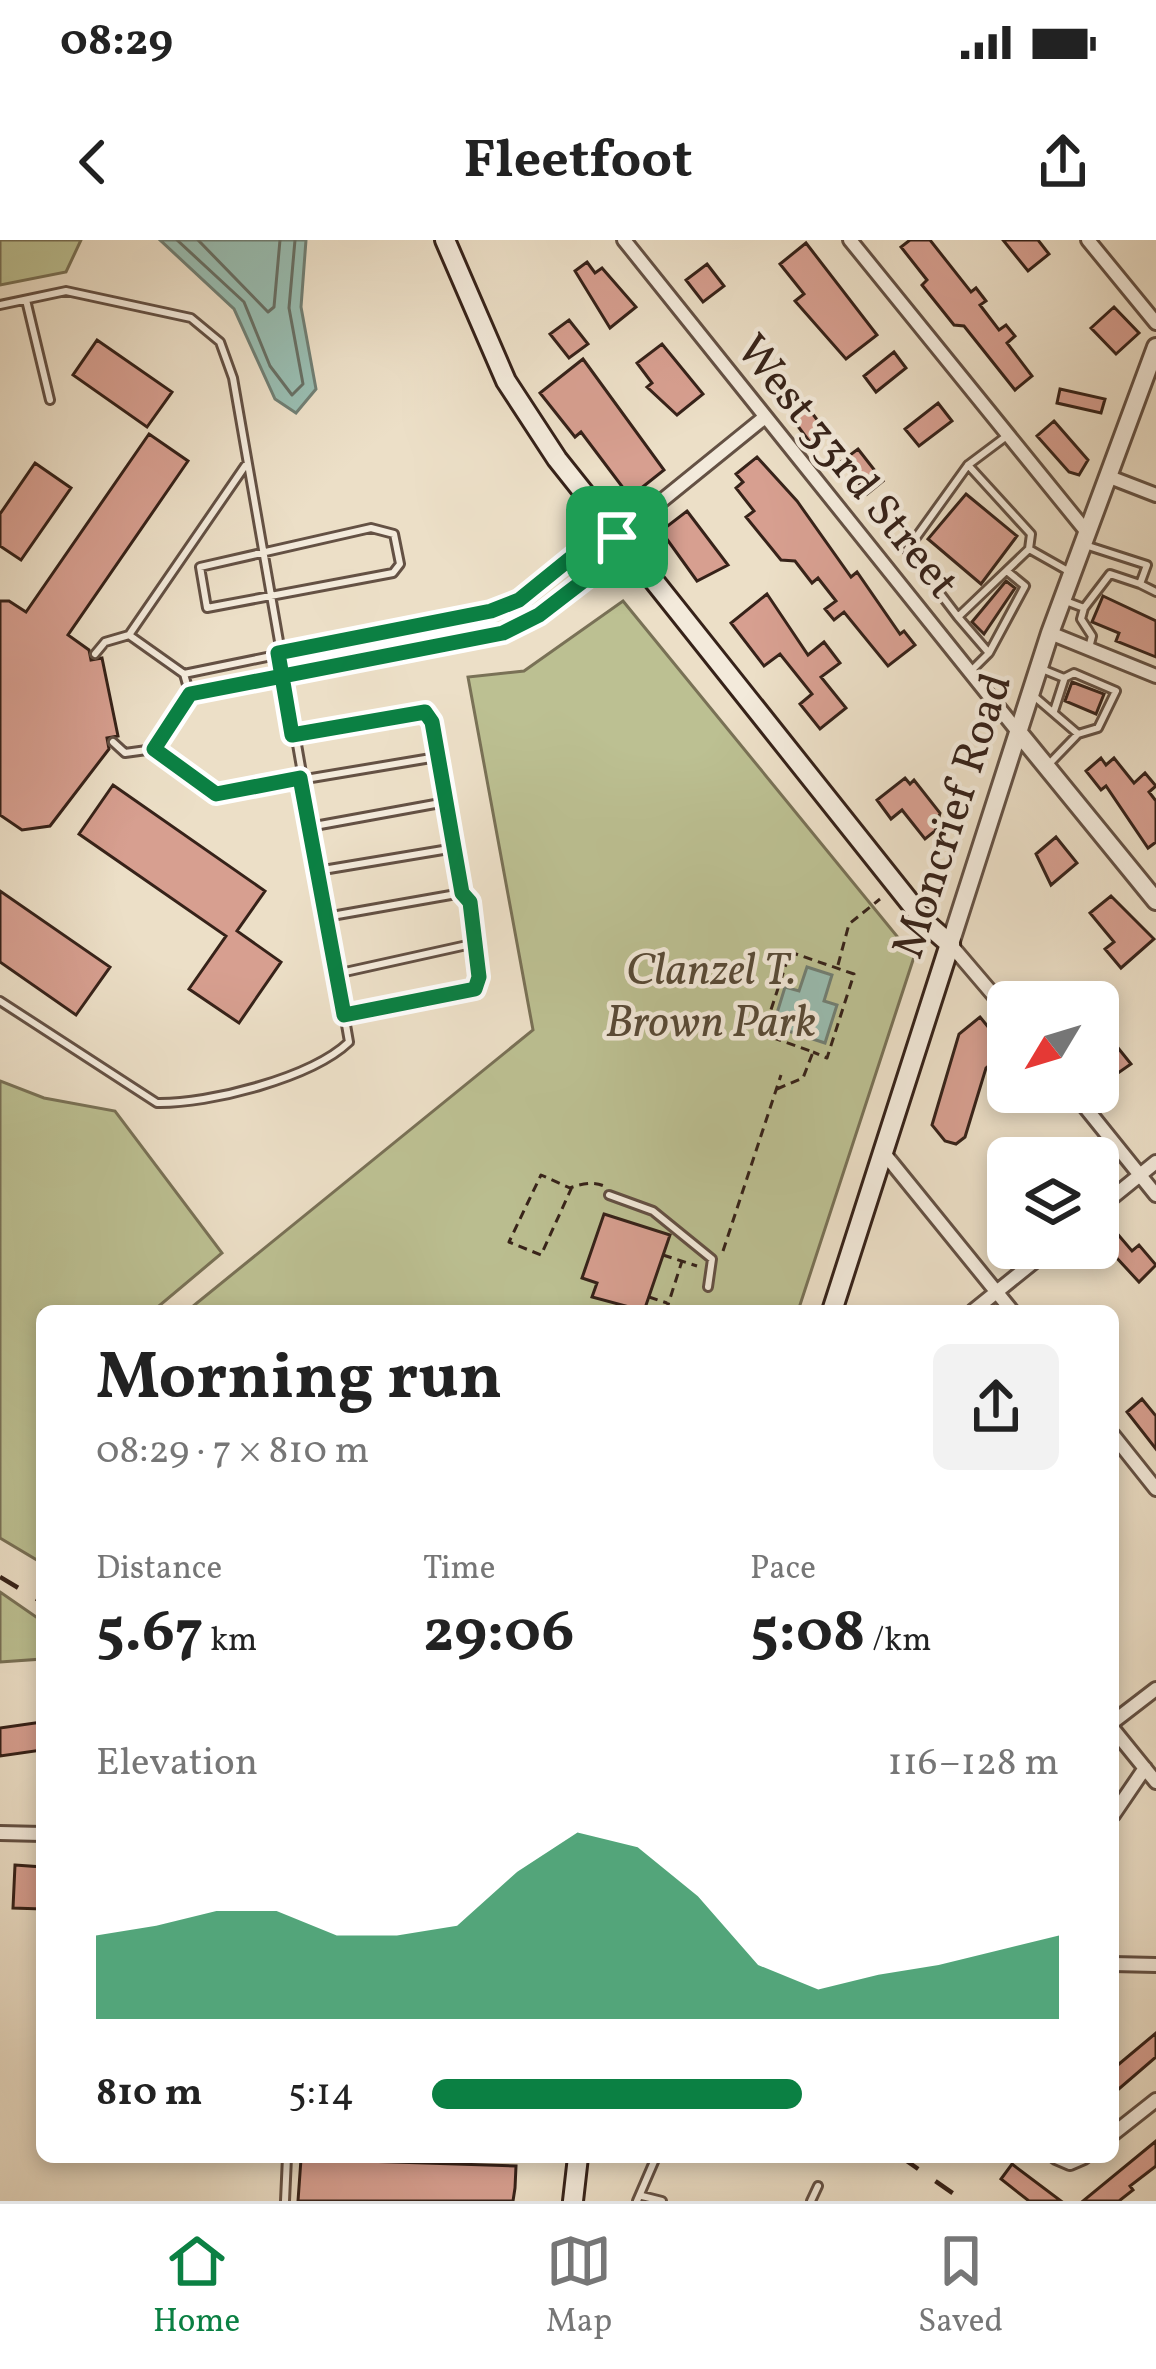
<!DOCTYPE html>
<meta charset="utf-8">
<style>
:root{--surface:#fff;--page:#f2f2f2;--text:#222;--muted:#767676;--line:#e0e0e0;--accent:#0b8043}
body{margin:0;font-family:Vollkorn,serif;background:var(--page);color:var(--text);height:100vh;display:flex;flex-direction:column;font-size:45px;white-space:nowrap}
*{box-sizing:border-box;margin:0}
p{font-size:39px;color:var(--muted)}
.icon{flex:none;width:66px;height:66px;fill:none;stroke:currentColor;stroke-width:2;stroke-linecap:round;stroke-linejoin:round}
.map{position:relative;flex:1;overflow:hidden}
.details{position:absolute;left:36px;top:1065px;width:1083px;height:858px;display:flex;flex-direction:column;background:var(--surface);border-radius:18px;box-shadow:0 6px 18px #0003}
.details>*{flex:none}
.needle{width:78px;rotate:232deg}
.buttons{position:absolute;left:987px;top:741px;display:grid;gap:24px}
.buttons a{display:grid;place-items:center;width:132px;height:132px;border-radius:18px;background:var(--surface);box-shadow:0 6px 18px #0003;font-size:60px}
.pin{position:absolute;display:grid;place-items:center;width:102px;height:102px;color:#fff;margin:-51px;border-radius:24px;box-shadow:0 6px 18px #0006}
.round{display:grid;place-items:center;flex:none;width:126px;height:126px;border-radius:18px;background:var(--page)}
.overview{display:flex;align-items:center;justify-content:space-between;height:204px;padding:0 60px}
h1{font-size:66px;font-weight:700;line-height:90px}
.figures{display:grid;grid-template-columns:repeat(3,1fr);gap:18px;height:204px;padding:12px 60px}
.figures div{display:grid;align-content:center}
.figures b{font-size:60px;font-weight:700}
.figures small{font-size:33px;font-weight:400}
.figures p{font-size:33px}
.chart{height:336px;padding:24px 60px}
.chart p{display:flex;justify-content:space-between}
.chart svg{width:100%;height:216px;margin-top:12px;fill:var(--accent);opacity:.7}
ul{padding:0 60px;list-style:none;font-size:39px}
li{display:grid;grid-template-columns:192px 144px 1fr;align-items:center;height:90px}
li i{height:30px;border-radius:15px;background:var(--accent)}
.status{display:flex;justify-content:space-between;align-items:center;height:84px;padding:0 60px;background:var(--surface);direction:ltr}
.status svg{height:33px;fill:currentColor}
header{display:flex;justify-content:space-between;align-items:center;height:156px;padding:0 60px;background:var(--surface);font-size:54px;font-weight:700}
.tabs{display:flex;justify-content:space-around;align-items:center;height:168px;border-top:3px solid var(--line);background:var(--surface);font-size:33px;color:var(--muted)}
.tabs a{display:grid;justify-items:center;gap:6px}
.tabs .current{color:var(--accent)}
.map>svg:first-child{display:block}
.green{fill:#bcc092;stroke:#797156;stroke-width:3}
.water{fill:#99bdb1;stroke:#717f74;stroke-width:3}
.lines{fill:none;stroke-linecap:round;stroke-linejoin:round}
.shore{stroke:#687065;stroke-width:3}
.building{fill:#d79f90;stroke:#362219;stroke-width:3}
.service-casing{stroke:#645144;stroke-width:12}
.minor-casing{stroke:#645144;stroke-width:18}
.tertiary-casing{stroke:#645144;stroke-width:22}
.secondary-casing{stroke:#362219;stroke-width:24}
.path{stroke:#362219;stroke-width:3;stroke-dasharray:9 6;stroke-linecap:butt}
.service{stroke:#f3eadb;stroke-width:6}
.minor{stroke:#f3eadb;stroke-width:12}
.tertiary{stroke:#f3eadb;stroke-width:16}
.secondary{stroke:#f3eadb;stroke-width:18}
.rail{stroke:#362219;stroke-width:4.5;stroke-dasharray:21 21;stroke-linecap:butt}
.route-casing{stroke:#fff;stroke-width:24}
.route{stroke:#0b8043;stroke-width:15}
.labels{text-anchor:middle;stroke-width:9;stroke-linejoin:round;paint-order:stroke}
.street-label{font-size:45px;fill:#362219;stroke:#f3eadb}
.park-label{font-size:45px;font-style:italic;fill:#584a37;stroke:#f3eadb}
</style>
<div class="status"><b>08:29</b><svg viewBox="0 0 49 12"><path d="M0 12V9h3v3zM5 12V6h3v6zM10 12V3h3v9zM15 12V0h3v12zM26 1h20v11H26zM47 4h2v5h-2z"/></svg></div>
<header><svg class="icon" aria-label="back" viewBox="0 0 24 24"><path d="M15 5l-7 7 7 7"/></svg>Fleetfoot<svg class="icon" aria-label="share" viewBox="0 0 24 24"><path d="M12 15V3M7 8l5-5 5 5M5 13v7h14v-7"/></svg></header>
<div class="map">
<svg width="1156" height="1961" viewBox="0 0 1156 1961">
<rect width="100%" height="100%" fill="#ecdfc7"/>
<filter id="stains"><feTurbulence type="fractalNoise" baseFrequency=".00167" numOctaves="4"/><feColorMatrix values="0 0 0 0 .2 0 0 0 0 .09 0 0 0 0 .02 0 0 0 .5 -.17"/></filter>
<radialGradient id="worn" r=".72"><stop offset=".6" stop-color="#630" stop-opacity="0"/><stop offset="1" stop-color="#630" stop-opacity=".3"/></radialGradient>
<!-- green -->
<path class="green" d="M0 0H81L66 32 0 45Z
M623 361 914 717 798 1071H187L533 790 468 437 524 431Z
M0 841 44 858 115 871 222 1013 153 1071H42V1323L0 1298Z
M0 1352 42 1381V1419L0 1422Z"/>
<!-- water -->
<path class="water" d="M160 0H306L301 67 316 149 296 173 275 159 234 69Z
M807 727 832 735 824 761 837 765 825 803 773 786 785 747 799 751Z"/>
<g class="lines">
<!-- shore -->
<path class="shore" d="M177 0 244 62 270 126 292 155 303 144 289 68 295 0
M198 0 268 72 274 67 280 0"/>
</g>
<!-- building -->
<path class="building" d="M910 0H930L971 52 976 48 986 61 980 65 999 90 1006 85 1015 96 1007 103 1032 136 1015 150 964 86 954 85 922 45 927 40 901 7Z
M1003 0H1038L1049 14 1028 31Z
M806 3 877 95 846 119 795 61 804 54 780 24Z
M587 22 595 33 602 28 636 67 610 88 575 31Z
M707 24 724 46 703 62 686 40Z
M1114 67 1139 93 1116 114 1091 88Z
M569 80 588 104 569 118 550 94Z
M97 100 172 152 147 187 73 135Z
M662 104 703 154 677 175 647 147 652 143 637 123Z
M894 112 906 128 876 152 864 136Z
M583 119 664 230 630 257 581 192 575 197 540 153Z
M1060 149 1105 159 1101 173 1057 163Z
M938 163 952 181 919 206 905 189Z
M806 165 827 193 812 205 791 177Z
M1054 181 1088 220 1079 235 1069 232 1037 196Z
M149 194 188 221 68 395 89 410 91 420 102 418 118 496 107 498 109 509 50 586 22 590 0 575V361H9L26 372Z
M858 209 883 241 867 254 842 221Z
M757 217 797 261 851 337 857 332 900 394 904 391 915 405 888 426 844 372 834 380 825 369 836 361 818 338 812 343 795 321 781 320 746 277 754 271 736 248 743 242 736 234Z
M35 223 71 248 21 320 0 306V274Z
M966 254 1017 296 981 344 928 299Z
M687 271 728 325 697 341 661 291Z
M1006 341 1015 348 984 394 972 382Z
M767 354 808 415 824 402 840 423 821 437 846 468 820 489 800 464 812 454 780 414 764 426 731 383Z
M1103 356 1156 381V417L1116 401 1119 393 1092 382Z
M1072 442 1104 454 1096 474 1065 461Z
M1101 518 1106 525 1114 518 1134 543 1145 533 1156 546 1149 552 1156 561V602L1148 608 1106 546 1101 550 1086 531Z
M905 538 910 544 914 540 940 573 935 591 925 599 902 570 891 579 877 560Z
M113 545 265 651 237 691 281 722 239 783 189 749 226 696 79 594Z
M1056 597 1077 623 1051 645 1036 614Z
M0 651 110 727 76 775 0 722Z
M1111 656 1154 699 1121 728 1105 709 1114 702 1090 673Z
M980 777 1007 810 986 828 965 897 956 904 945 901 932 885 959 794Z
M1098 783 1131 824 1098 847Z
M604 974 670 995 644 1071 592 1057 597 1043 582 1038Z
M1115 991 1132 1011 1139 1005 1156 1025 1139 1042 1102 1002Z
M1142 1159 1156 1176V1209L1127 1172Z
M42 1482V1510L0 1516V1488Z
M15 1625 42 1627V1669L13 1668Z
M1156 1793V1817L1113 1854V1829Z
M1156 1901V1926L1130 1946 1133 1950 1119 1961H1083Z
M301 1919 516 1926 515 1948 513 1961H298Z
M1012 1924 1061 1961H1029L1001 1939Z"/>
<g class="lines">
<!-- service casing -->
<g class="service-casing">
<path id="service" d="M26 60 50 160
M0 65 66 51 191 78 220 102 233 138 349 802C311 838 209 864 157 863L0 761
M968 225 1008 195
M371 288 394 294 400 324 393 333 207 368 200 327Z
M1085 305 1147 325 1140 344 1156 352
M1063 360 1084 368 1110 334 1140 344
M1084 368 1081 379 1092 396 1089 408
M958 377 907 310 968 225 1031 294 1029 309
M129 395 184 434 190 455
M989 413 1025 346 1008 332
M95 414 105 402 129 395 245 226
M1042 429 1064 438 1074 433 1116 451 1098 488 1078 494 1050 523
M972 430 989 413 958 377 1029 309 1068 331
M184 434 491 371 519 360 606 290
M1035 457 1078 494
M1054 471 1064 440
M293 495 425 472 432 481 462 653
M113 502 125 513 154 509 190 455 503 393 539 375 623 311
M154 509 216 554 437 517
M309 587 446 562
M317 631 455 608
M326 677 462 653 470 661 480 737 475 749 344 775
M336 734 476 703
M609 955 653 971 712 1019 708 1047
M642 1956 662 1961
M285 1961 287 1917
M637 1961 656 1917
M811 1961 818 1946"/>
</g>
<!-- minor casing -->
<g class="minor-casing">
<path id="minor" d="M624 0 1019 493
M850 0 1086 291
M1088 0 1156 83
M1107 236 1156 255
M617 297 765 177
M1050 393 1156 436
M950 704 1008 772
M1073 852 1156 955
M883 912 1012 1071
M1098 969 1156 922
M973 1071 1051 1008
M1113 1195 1156 1249
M1113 1482 1156 1449
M1113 1489 1156 1542
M1113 1575 1145 1528
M0 1593 42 1594
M1113 1724 1156 1725
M1113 1894 1156 1860
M1056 1917 1070 1923 1084 1917"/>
</g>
<!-- tertiary casing -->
<g class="tertiary-casing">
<path id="tertiary" d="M1019 493 1156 661
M950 704 1050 393 1156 107"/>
</g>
<!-- secondary casing -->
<g class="secondary-casing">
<path id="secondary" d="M445 0 506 141 557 219 927 684 950 704 832 1071
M573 1961 578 1917"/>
</g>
<!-- path -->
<path class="path" d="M838 725 849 684 880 659
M777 849 803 838 813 812 763 794 790 712 854 734 827 818 813 812
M572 947 541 1015 509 1002 541 935 570 948C581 944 593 941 604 946
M723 1011 781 835
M663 1015 697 1026
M649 1057 667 1063
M666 1071 682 1021"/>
<!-- service -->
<use href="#service" class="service"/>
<!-- minor -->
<use href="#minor" class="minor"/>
<!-- tertiary -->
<use href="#tertiary" class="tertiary"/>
<!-- secondary -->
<use href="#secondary" class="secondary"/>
<!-- rail -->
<path class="rail" d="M0 1337 42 1362
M901 1917 964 1961"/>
</g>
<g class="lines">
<!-- route casing -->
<g class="route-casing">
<path id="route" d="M617 297 626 308 539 375 503 393 190 454 154 509 216 554 300 538 344 775 475 749 479 737 470 662 462 653 432 482 425 472 292 495 278 413 491 371 519 360 609 287 617 297"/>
</g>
<!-- route -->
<use href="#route" class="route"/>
</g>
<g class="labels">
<!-- street labels -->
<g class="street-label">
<text transform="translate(849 225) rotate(51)" y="16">West 33rd Street</text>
<text transform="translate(950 575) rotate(-72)" y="16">Moncrief Road</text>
</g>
<!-- park labels -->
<g class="park-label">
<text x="711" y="744">Clanzel T.<tspan x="711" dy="52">Brown Park</tspan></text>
</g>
</g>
<rect width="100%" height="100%" filter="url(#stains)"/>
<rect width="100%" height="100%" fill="url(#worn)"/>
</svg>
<div class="buttons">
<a><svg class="needle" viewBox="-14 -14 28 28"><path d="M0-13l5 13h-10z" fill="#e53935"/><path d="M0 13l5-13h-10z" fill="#767676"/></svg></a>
<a><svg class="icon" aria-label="layers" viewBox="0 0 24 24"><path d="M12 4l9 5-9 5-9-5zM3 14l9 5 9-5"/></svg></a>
</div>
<div class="pin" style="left:617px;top:297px;background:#1e9e55"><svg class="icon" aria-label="arrive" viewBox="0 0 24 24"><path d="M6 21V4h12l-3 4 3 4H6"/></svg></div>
<section class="details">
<div class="overview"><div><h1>Morning run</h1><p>08:29 · 7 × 810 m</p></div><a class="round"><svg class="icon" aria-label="share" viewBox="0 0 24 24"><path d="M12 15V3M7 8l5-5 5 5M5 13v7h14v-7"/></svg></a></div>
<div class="figures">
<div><p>Distance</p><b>5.67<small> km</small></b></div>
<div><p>Time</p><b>29:06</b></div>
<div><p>Pace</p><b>5:08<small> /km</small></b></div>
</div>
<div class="chart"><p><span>Elevation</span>116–128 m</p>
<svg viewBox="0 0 160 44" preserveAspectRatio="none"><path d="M0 44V27L10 25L20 22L30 22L40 27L50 27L60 25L70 14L80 6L90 9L100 19L110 33L120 38L130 35L140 33L150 30L160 27V44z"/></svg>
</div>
<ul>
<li><b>810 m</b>5:14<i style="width:59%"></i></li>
</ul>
</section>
</div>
<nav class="tabs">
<a class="current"><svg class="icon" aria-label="home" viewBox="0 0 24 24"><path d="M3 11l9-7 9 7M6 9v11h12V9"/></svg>Home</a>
<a><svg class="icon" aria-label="map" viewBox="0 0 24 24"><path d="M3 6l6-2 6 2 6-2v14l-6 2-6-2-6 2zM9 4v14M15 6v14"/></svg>Map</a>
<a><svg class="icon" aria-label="saved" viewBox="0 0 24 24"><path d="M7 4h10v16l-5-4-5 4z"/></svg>Saved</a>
</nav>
